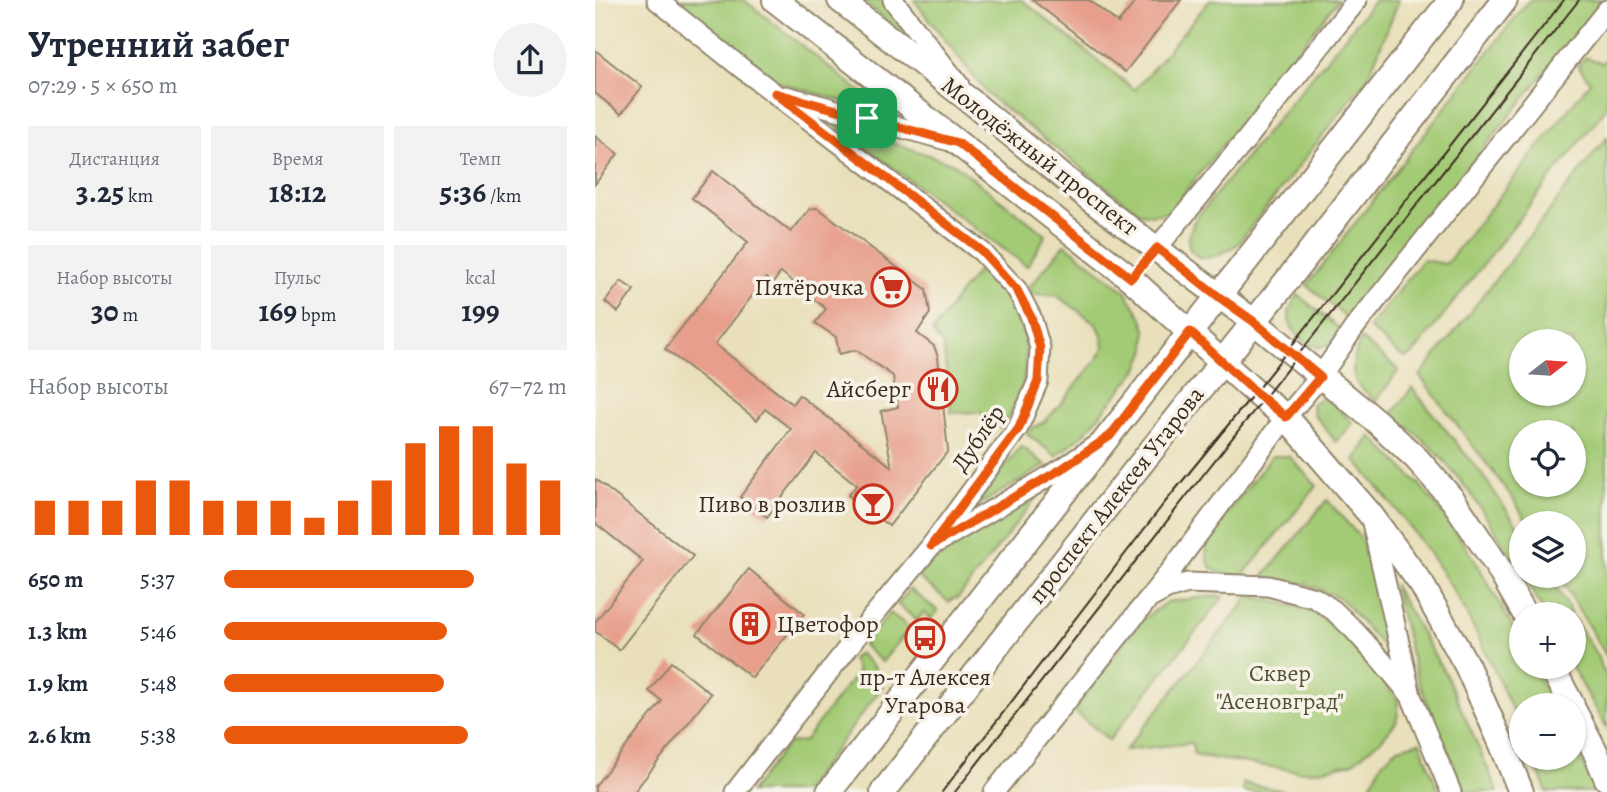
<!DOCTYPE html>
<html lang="ru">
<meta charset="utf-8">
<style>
:root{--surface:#fff;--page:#f2f2f3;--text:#1f2937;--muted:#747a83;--accent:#ea580c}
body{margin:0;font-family:Alegreya,serif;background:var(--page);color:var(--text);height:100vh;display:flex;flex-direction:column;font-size:26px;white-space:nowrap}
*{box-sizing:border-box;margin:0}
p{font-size:23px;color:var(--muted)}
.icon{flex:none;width:38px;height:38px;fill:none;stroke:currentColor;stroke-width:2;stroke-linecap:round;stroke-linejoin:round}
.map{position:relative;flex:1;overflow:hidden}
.sheet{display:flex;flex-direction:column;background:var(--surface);width:595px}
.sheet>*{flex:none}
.needle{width:46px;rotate:73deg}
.fabs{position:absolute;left:914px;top:329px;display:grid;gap:14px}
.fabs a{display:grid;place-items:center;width:77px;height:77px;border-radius:50%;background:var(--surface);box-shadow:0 2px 5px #0004;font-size:35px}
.pin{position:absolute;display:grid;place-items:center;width:60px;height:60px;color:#fff;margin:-30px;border-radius:14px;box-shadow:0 4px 10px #0006}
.round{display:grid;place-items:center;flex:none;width:74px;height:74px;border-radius:37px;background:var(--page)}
.head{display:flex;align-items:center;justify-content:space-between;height:119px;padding:0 28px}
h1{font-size:38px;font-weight:700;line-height:52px}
.figures{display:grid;grid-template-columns:repeat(3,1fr);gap:10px;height:119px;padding:7px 28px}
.figures div{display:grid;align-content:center;border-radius:0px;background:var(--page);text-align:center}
.figures b{font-size:30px;font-weight:700}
.figures small{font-size:19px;font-weight:400}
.figures p{font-size:19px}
.chart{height:196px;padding:14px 28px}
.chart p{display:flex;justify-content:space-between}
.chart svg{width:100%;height:126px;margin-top:7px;stroke:var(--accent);stroke-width:6}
ul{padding:0 28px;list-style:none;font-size:23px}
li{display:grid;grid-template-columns:112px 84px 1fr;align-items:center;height:52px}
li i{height:18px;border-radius:9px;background:var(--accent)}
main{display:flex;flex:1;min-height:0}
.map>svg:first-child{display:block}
.green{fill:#a3ca74;stroke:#6f7a49;stroke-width:2;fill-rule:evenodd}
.building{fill:#e79f8b;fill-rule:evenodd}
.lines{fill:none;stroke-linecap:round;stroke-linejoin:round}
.minor-casing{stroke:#92856c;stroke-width:23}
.major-casing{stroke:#92856c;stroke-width:28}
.minor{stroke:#fff;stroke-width:19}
.major{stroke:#fff;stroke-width:24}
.tram{stroke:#3b2a1e;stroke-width:2}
.route-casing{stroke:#fff;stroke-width:14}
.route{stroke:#ea580c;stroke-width:9}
.labels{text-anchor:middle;stroke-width:7;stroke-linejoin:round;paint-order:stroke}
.street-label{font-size:24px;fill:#3b2a1e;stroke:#f7f3e8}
.poi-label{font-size:24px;fill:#3b2a1e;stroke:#f7f3e8;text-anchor:end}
.park-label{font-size:24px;fill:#555234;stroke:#f7f3e8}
</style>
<main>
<section class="sheet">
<div class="head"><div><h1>Утренний забег</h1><p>07:29 · 5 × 650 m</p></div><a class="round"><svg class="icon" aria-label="share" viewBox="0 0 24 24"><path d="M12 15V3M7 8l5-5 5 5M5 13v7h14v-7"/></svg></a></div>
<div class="figures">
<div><p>Дистанция</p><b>3.25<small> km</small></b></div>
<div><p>Время</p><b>18:12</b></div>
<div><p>Темп</p><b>5:36<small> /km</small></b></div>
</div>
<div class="figures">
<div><p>Набор высоты</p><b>30<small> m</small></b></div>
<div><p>Пульс</p><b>169<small> bpm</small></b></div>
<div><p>kcal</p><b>199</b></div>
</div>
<div class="chart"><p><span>Набор высоты</span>67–72 m</p>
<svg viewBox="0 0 160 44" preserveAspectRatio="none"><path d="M5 44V32M15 44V32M25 44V32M35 44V25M45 44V25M55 44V32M65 44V32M75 44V32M85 44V38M95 44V32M105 44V25M115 44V12M125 44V6M135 44V6M145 44V19M155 44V25"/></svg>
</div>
<ul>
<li><b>650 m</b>5:37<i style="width:73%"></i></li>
<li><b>1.3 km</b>5:46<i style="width:65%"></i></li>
<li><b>1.9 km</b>5:48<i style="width:64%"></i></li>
<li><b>2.6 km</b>5:38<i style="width:71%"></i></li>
</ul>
</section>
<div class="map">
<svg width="1012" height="792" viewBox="0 0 1012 792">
<rect width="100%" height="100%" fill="#f7f3e8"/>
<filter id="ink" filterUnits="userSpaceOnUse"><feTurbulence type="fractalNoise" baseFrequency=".0143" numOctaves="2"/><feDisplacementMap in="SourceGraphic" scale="14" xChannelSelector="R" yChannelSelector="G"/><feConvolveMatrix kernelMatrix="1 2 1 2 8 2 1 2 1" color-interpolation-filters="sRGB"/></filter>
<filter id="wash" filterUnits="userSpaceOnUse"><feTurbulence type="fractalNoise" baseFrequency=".00686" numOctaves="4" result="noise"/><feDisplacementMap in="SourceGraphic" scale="28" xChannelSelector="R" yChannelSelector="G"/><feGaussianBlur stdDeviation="1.57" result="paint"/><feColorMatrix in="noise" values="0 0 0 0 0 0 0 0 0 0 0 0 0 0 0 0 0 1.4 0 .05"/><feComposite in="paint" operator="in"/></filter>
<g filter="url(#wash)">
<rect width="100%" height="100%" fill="#e9e0bb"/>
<!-- green -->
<path class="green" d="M82 0H149L295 115 185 83Z
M266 0H290L330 49Z
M319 0H427L540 90 615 0H743L574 212 558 215 544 213 393 95Z
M780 0H804L773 77 643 244C633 250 617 261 605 257 601 256 598 253 595 250L593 239 599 221Z
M934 0H1007L753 319 712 285Z
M991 57 1007 63 1012 58V107L817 355 811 358 806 356 774 328 828 260 851 264 995 82 983 65Z
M231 119 359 164 451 235 432 266Z
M1012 137V657L964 576H978V523H933L917 497 825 376ZM926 341H978V394H926ZM926 432H978V485H926Z
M470 244 530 291 547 318 551 331V349L543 369 490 433 461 456 432 434C438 425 446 426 453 418 471 399 487 378 503 358L509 348 508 339 504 328 499 322 461 295 436 294 435 286Z
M387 266C391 269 397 272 400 276 405 281 408 289 412 295 438 338 438 389 405 428L385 412 356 413 348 345 337 333 363 295Z
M703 295 746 330C732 347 726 355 706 338 690 324 691 311 703 295Z
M766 339 804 370 781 401C776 396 767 390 763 385 753 370 760 353 766 339Z
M817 388 889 477 926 531V573C900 529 873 485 838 449 825 436 810 425 797 414Z
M726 398 736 402 758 423 741 442 719 414 717 404Z
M776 436 825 485 854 522 880 560 926 642V667H938L958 705H926V730C901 674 877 617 843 566 818 529 789 494 760 460Z
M426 446 451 465 379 508Z
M677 456H694L722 486 648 575C619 575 608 571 612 539Z
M445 493 363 598 357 599 354 602 323 577 344 553Z
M732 500 764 536 774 554 796 656 745 598 711 584 668 577Z
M928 576H954L977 614H950Z
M798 584 852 677 903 792H870L823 681Z
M315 589 343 611 336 619 329 612 322 620 302 604Z
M629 596 514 740 478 710 548 619 572 602 608 597Z
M655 596 715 610 749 635 795 689 803 701V713L801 722 787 739 757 763 720 771H703L599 755 597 743 530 750Z
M295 613 315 628 287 662 268 645Z
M978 617 1001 654 1012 678V728L977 667Z
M264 653 281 669 275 677 288 686 208 792H155L193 743 209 741 263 671 257 659Z
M825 742 844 792H772L787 762 803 748Z
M978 744 1001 792H952L937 758H978Z
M648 783 695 792H650L648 790Z"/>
<g id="blocks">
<!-- building -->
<path class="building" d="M437 0H494L523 23 542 0H586L530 72Z
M0 50 47 87 26 114 0 93Z
M0 136 23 154 0 184Z
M118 171 196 232 215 209 222 208 227 211 331 289 335 313 322 333 339 346 343 357 353 451 294 526 253 495 262 485 221 453 172 517 145 497 196 429 170 409 162 420 70 349 153 242 97 198ZM186 272 231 309 220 323 241 337 244 354 261 350 298 376 303 407 286 411 297 467 204 395 197 404 120 344 171 278 178 283Z
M26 281 39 290 23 312 10 302Z
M0 479 98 556 24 650 0 631V622L48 561 0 523Z
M154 569 209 614 157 678 102 634Z
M76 662 116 694 39 792H0V786L67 701 54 691Z"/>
</g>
</g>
<g filter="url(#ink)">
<use href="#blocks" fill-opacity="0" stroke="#92856c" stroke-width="2"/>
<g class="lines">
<!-- minor casing -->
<g class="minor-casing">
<path id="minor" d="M62 0 149 70 387 252 422 290 436 317 445 348 443 381 423 428 336 546 273 622 140 792
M298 0 364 85
M191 96 355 141
M562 248 655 135 762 0
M776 518 816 696 856 792
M343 542 468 468 500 446
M557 597 572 589 593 583 673 586 720 598 738 610 758 629 786 660 816 696
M399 792 578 568 691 417 725 377 759 328 1012 10"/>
</g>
<!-- major casing -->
<g class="major-casing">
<path id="major" d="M180 0 535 278 660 392 691 417 775 514 827 585 872 666 908 747 926 792
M245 0 378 103 495 199 658 321 781 421 822 459 858 500 901 564 930 614
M957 667 977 705
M978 709 1000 751 1012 779
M234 792 856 0
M288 792 512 506 695 277 910 0"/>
</g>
<!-- minor -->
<use href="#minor" class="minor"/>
<!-- major -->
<use href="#major" class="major"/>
<!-- tram -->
<path class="tram" d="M347 792 567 506 660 392 969 0
M360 792 597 489 984 0"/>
</g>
</g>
<g class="lines" filter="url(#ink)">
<!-- route casing -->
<g class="route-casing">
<path id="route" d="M180 93 363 143 536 278 562 248 624 297 658 321 725 377 691 417 660 392 595 332 515 436 468 468 336 546 424 428 443 381 445 348 436 317 422 290 387 251Z"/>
</g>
<!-- route -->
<use href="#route" class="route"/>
</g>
<!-- icons -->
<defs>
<g id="supermarket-ring" transform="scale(2.0125)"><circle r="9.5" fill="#f7f3e8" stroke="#c8321e" stroke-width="1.5"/><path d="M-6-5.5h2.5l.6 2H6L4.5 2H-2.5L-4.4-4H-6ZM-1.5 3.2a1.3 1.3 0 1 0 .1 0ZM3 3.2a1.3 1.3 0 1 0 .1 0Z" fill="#c8321e"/></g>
<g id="restaurant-ring" transform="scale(2.0125)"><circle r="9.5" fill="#f7f3e8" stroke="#c8321e" stroke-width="1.5"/><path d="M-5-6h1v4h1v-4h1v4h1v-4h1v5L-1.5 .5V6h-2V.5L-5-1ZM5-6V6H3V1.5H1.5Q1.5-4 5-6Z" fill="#c8321e"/></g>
<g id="bar-ring" transform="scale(2.0125)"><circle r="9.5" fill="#f7f3e8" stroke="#c8321e" stroke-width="1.5"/><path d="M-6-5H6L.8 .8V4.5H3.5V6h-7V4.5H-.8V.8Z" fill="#c8321e"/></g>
<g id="building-ring" transform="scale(2.0125)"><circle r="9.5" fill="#f7f3e8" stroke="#c8321e" stroke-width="1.5"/><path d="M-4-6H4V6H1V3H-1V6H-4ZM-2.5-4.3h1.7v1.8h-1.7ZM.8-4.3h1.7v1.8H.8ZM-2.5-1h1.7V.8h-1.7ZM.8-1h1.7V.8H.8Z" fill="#c8321e"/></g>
<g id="bus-ring" transform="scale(2.0125)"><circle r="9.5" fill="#f7f3e8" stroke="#c8321e" stroke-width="1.5"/><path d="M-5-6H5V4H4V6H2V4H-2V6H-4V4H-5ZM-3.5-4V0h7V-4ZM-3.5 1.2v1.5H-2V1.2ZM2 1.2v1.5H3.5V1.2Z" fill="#c8321e"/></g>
</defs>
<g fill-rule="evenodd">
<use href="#supermarket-ring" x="296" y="287"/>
<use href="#restaurant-ring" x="343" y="389"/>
<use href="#bar-ring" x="278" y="504"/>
<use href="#building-ring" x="155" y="624"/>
<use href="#bus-ring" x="330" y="638"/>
</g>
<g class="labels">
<!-- street labels -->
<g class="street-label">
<text transform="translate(445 156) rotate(38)" y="8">Молодёжный проспект</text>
<text transform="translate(383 438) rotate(-56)" y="8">Дублёр</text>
<text transform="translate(521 495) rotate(-52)" y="8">проспект Алексея Угарова</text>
</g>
<!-- poi labels -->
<g class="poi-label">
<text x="269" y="295">Пятёрочка</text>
<text x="316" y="397">Айсберг</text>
<text x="251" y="512">Пиво в розлив</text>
<text x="182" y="632" text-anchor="start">Цветофор</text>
<text x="330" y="685" text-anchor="middle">пр-т Алексея<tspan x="330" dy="28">Угарова</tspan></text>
</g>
<!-- park labels -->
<g class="park-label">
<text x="685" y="681">Сквер<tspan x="685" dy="28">"Асеновград"</tspan></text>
</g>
</g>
</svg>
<div class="fabs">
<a><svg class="needle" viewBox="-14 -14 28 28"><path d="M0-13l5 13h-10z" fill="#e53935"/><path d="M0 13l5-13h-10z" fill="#747a83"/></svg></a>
<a><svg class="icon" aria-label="locate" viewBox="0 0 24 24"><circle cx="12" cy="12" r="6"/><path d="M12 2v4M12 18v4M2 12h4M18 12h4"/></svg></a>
<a><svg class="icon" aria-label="layers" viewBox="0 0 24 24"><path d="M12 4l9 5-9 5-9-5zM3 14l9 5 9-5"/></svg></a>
<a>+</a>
<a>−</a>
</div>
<div class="pin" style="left:272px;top:118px;background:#1e9e55"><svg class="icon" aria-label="arrive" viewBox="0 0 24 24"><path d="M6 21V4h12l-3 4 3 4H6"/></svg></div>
</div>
</main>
